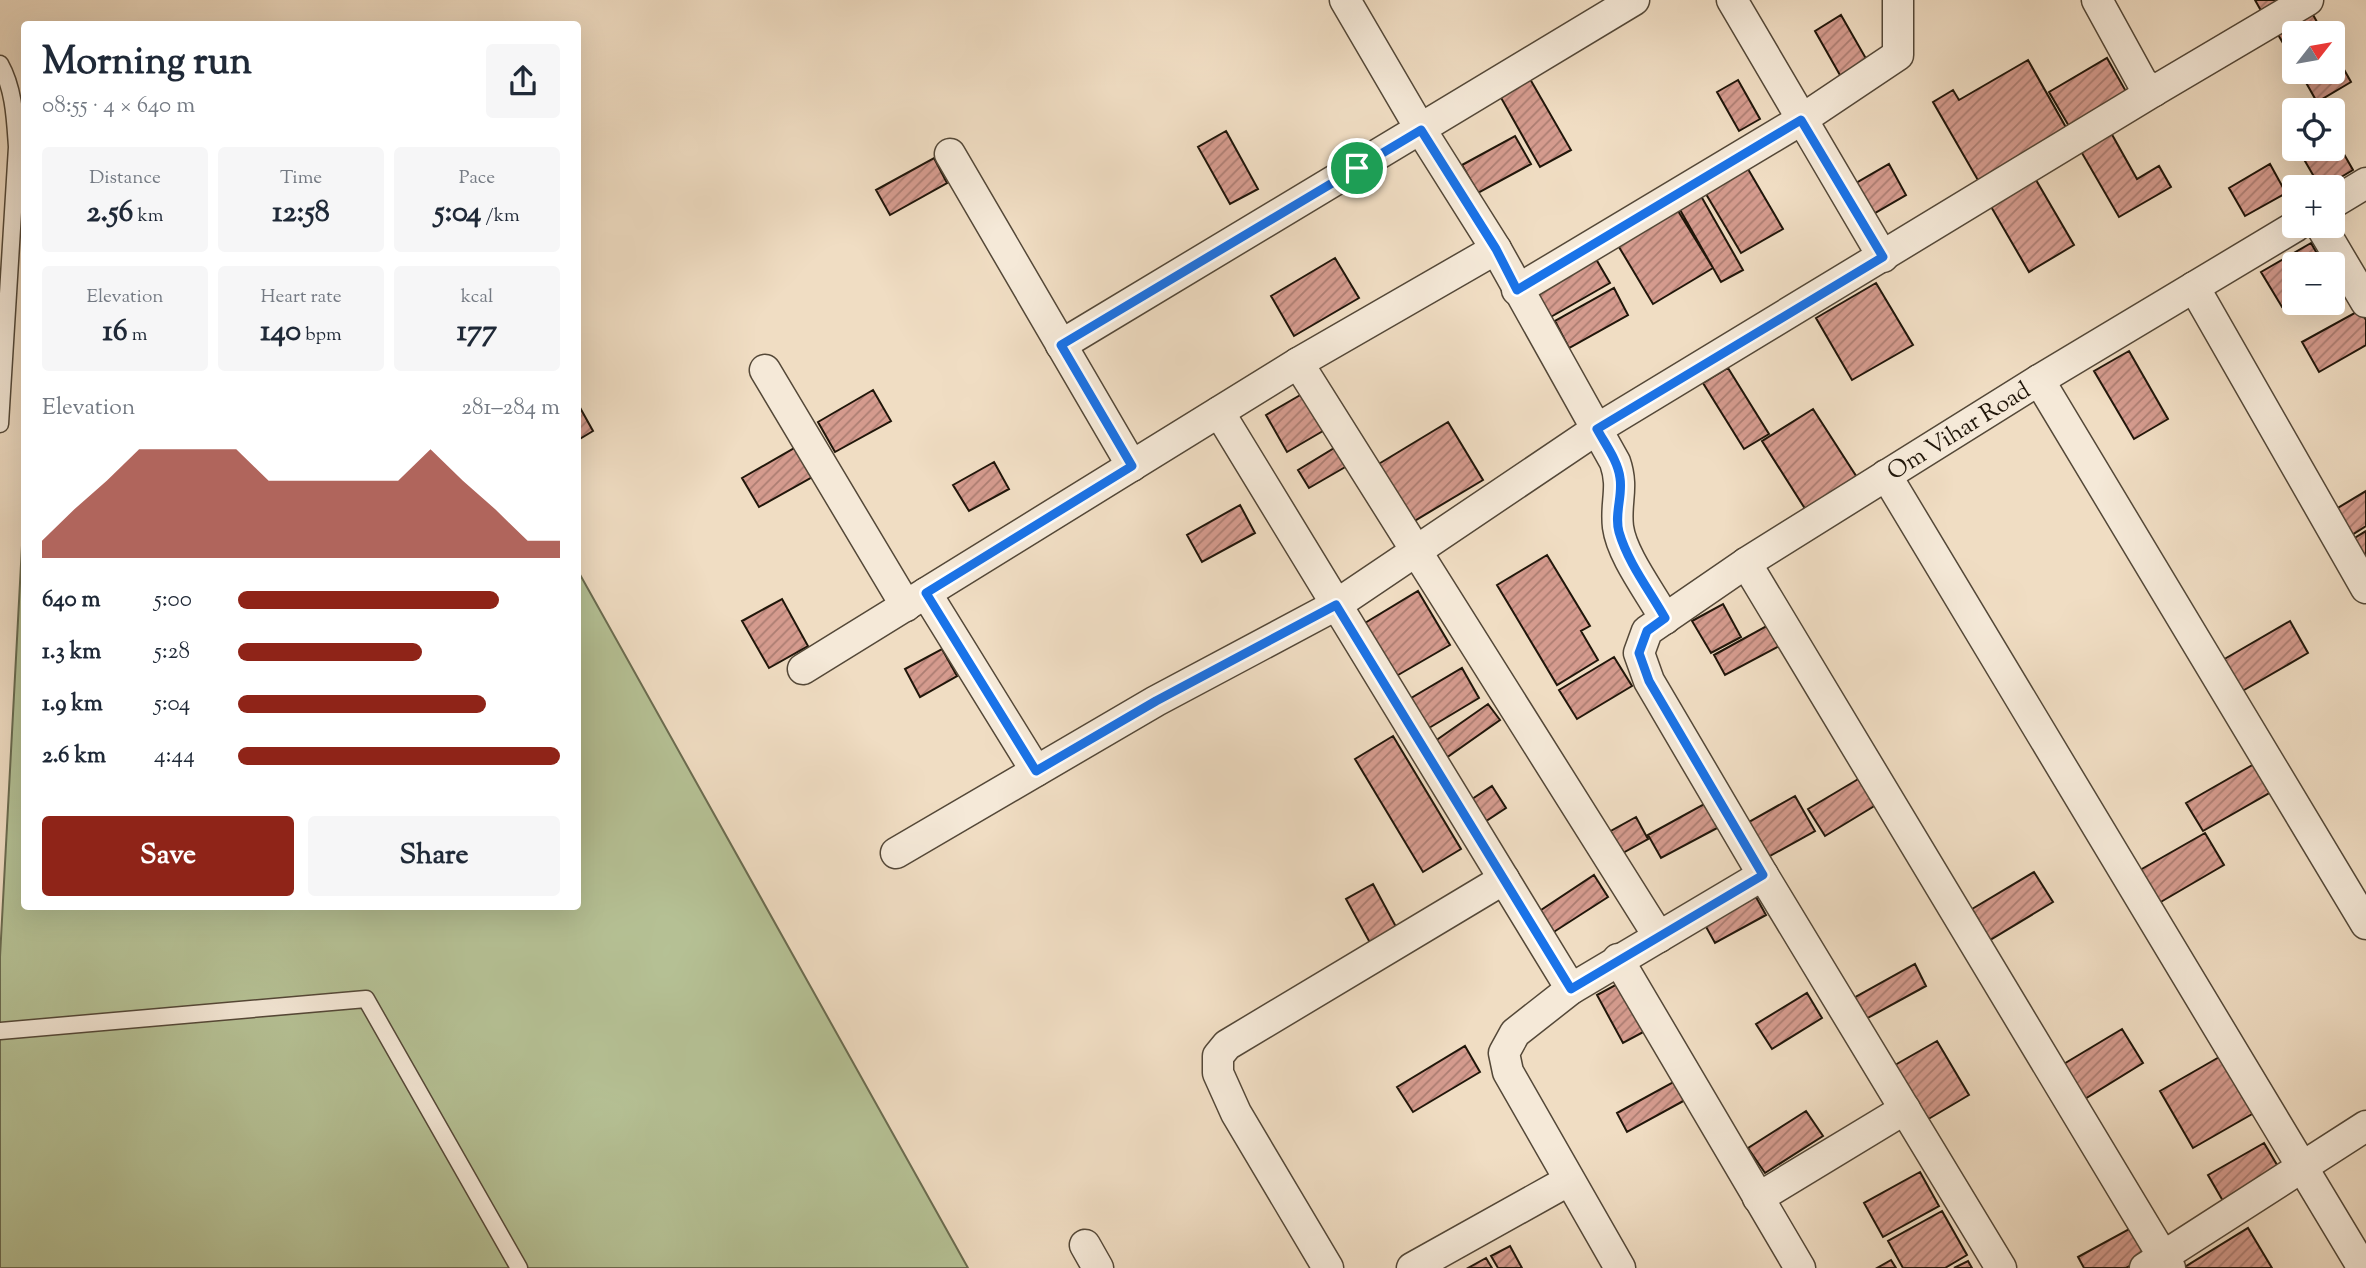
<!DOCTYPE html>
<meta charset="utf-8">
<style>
:root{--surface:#fff;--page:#f6f6f7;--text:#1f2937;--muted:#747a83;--accent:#8f2418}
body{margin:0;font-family:"Sorts Mill Goudy",serif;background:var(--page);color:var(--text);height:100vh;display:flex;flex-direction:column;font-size:26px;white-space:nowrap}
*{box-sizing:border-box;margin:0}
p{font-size:23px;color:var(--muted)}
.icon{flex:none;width:38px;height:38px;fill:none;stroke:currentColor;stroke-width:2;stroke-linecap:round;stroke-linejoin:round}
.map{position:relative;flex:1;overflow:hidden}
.drawer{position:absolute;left:21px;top:21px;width:560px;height:889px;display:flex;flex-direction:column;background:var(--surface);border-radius:7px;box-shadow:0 7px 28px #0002}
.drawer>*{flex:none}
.needle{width:46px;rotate:59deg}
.buttons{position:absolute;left:2282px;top:21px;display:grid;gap:14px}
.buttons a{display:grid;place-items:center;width:63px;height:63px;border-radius:7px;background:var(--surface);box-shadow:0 7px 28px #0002;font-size:35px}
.pin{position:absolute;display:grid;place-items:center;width:60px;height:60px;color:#fff;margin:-30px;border:4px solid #fff;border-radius:50%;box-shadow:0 2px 7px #0007}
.round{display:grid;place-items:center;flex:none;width:74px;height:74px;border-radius:7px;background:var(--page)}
.head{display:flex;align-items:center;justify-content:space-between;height:119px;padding:0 21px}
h1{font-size:38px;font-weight:700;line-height:52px}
.stats{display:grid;grid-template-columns:repeat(3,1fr);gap:10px;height:119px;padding:7px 21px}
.stats div{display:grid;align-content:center;border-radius:7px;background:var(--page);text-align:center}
.stats b{font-size:30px;font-weight:700}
.stats small{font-size:19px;font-weight:400}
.stats p{font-size:19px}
.chart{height:196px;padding:14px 21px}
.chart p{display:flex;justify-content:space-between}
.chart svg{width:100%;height:126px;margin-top:7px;fill:var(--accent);opacity:.7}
.cta{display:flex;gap:14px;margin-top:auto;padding:14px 21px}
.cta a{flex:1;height:80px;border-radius:7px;background:var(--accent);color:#fff;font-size:28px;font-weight:700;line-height:80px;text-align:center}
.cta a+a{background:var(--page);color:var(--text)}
ul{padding:0 21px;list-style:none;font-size:23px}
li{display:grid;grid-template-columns:112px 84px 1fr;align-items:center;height:52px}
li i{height:18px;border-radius:9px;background:var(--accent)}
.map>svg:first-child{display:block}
.green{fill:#b6c296;stroke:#6b6c50;stroke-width:2}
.building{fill:url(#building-hatch);stroke:#20160a;stroke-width:2}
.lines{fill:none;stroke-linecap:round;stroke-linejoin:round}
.lane-casing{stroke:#544838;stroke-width:19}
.street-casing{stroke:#544838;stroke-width:33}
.lane{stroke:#f5e9d8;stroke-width:16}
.street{stroke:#f5e9d8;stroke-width:30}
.route-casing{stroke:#fff;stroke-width:14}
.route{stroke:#1a73e8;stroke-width:9}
.labels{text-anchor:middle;stroke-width:6;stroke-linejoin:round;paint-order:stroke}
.street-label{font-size:24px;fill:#20160a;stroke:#f5e9d8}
</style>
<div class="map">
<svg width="2366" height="1268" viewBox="0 0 2366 1268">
<defs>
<pattern id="building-hatch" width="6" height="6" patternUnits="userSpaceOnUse" patternTransform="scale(1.75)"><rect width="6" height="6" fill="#d59b8e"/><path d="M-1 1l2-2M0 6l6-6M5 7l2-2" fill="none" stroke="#ac7d72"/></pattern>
</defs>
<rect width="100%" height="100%" fill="#f0ddc3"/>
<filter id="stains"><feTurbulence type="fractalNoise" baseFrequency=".00286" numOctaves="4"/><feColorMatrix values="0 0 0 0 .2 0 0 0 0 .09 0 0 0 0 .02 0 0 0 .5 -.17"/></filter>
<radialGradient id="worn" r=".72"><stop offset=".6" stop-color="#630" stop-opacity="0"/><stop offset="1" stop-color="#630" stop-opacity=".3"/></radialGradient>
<!-- green -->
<path class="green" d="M24 508V906H578V571L968 1268H0V957Z"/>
<!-- building -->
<path class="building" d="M2255 0H2291L2264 16Z
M2311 11 2323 33H2294V62L2276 31Z
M1841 15 1872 69 1845 84 1815 31Z
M2333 50 2351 82 2317 102 2300 72H2333Z
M2107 58 2128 95 2070 128 2049 92Z
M2028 60 2068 131 1979 182 1933 102 1953 90 1959 100Z
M1530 79 1571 150 1540 167 1500 96Z
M1738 80 1760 119 1739 131 1717 92Z
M2294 118V142L2284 124Z
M1226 131 1258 189 1230 204 1198 147Z
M2110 131 2137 179 2159 166 2171 187 2119 217 2079 148Z
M2333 135 2353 170 2324 187H2320L2298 149H2333Z
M1515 136 1531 164 1478 193 1462 165Z
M934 158 947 183 890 215 876 190Z
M1889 164 1906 195 1868 217 1851 186Z
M2270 164 2286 193 2245 216 2229 188Z
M1748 169 1783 229 1741 253 1706 194Z
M2036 180 2074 245 2029 272 1990 205Z
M1701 196 1743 270 1721 282 1679 208Z
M1675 206 1713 268 1653 304 1616 242Z
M2311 243 2323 264H2294V300L2282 307 2261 272Z
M1335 258 1359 298 1294 336 1271 296Z
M1596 259 1610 283 1549 318 1534 294Z
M1876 283 1913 345 1852 380 1816 318Z
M1614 288 1628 315 1569 348 1555 321Z
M2360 310 2366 320V345L2319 372 2302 342Z
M2129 351 2168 419 2134 439 2094 371Z
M1728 368 1769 434 1744 449 1703 383Z
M873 390 891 421 835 452 818 422Z
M1302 394 1323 431 1287 452 1266 415Z
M578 404 593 431 578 440Z
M1813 409 1860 482 1809 515 1762 441Z
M1448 422 1483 480 1411 523 1377 465Z
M798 446 814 476 759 507 742 478Z
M1336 447 1347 466 1309 488 1298 470Z
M994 462 1009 489 969 511 953 485Z
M2366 491V526L2347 538 2331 512Z
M1240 505 1255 533 1202 562 1187 535Z
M2366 531V571L2348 542Z
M1547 555 1590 626 1581 631 1598 660 1557 685 1497 585Z
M1418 591 1450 645 1386 682 1355 629Z
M782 599 808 646 769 668 742 621Z
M1723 604 1741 637 1711 653 1692 621Z
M2290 621 2308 653 2239 693 2221 661Z
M1772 623 1783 644 1725 675 1714 655Z
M942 649 957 676 920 697 905 669Z
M1614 657 1632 686 1577 719 1559 690Z
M1462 668 1479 698 1424 731 1406 701Z
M1488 704 1500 720 1439 763 1428 746Z
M1393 736 1461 849 1423 872 1355 759Z
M2256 763 2271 792 2203 831 2186 803Z
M1865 775 1881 802 1825 836 1808 809Z
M1492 786 1506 808 1480 825 1466 803Z
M1795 796 1815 831 1761 861 1742 826Z
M1706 803 1719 827 1661 858 1648 835Z
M1636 817 1648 839 1612 859 1600 837Z
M2205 833 2224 865 2159 903 2140 870Z
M2034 872 2053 902 1990 940 1972 909Z
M1594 875 1608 897 1546 937 1532 916Z
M1373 884 1401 936 1374 950 1346 899Z
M1756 897 1766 915 1715 943 1705 925Z
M1915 964 1926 986 1864 1020 1852 999Z
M1621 982 1647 1030 1623 1043 1597 995Z
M1807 993 1822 1018 1772 1049 1756 1024Z
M2122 1029 2143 1063 2083 1100 2062 1065Z
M1937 1041 1969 1095 1920 1124 1888 1069Z
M1465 1046 1480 1072 1413 1112 1397 1087Z
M2221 1056 2254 1113 2193 1148 2160 1091Z
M1677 1080 1687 1099 1627 1132 1617 1113Z
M1806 1111 1823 1136 1765 1173 1748 1148Z
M2264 1143 2283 1175 2227 1208 2208 1175Z
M1920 1172 1939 1206 1883 1237 1864 1203Z
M1942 1211 1967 1255 1945 1268H1903L1888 1241Z
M2131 1228 2147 1257 2126 1268H2084L2078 1257Z
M2248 1228 2272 1268H2183Z
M1510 1246 1522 1268H1498L1491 1256Z
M1486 1258 1492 1268H1468Z
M1891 1260 1896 1268H1877Z
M1968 1261 1972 1268H1954Z"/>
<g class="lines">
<!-- lane casing -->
<g class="lane-casing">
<path id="lane" d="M0 64C14 89 15 118 17 147L0 424
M0 1031 366 999 519 1268"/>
</g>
<!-- street casing -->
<g class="street-casing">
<g id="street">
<path d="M1345 0 1421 130 1496 249 1615 462C1624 488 1615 502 1618 527 1622 556 1651 593 1665 619"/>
<path d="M1732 0 1883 257"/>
<path d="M2097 0 2142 82 2154 91"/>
<path d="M950 154 1132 466"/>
<path d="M2333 203 2366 183"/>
<path d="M2321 226 2366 302"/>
<path d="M2194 287 2366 588"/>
<path d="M1517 290 1801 120 1898 55V0"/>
<path d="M1061 345 1634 0"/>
<path d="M1298 363 1659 937"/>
<path d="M765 370 906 606"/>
<path d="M2039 380 2366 924"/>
<path d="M1219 412 1571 989"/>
<path d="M1886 475 2363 1268"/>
<path d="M1746 563 2170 1268"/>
<path d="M926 593 1036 771"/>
<path d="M803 669 1298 363 1496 249"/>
<path d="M896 853 1156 701 1336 605 1597 429 2154 91 2308 0"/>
<path d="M1618 959 1800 1268"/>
<path d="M1758 1198 1905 1109"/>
<path d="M1085 1245 1098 1268"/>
<path d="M1328 1268 1236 1113 1218 1073V1056L1227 1045 1504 879"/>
<path d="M1412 1268 1568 1181"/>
<path d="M1620 1268 1508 1072 1504 1053 1515 1033 1571 989 1763 875"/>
<path id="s1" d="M2001 1268 1763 875 1649 681 1639 653 1647 631 1746 563 2039 380 2296 226"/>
<path d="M2145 1268 2366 1126"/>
</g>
</g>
<!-- lane -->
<use href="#lane" class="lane"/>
<!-- street -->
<use href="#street" class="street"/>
</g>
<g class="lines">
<!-- route casing -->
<g class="route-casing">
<path id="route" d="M1801 120 1883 257 1597 429C1605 444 1618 461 1620 478 1623 496 1614 514 1619 532 1628 563 1650 591 1665 618L1647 631 1639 653 1649 681 1763 875 1571 989 1336 605 1156 701 1036 771 926 593 1132 466 1061 345 1421 130 1496 249 1517 290Z"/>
</g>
<!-- route -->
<use href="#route" class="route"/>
</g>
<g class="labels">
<!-- street labels -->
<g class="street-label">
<text dy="8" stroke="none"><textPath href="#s1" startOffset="1108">Om Vihar Road</textPath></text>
</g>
</g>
<rect width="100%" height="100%" filter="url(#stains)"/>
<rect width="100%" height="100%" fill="url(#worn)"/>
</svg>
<div class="buttons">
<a><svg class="needle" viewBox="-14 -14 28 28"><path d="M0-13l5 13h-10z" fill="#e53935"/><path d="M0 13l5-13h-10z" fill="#747a83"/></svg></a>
<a><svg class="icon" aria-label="locate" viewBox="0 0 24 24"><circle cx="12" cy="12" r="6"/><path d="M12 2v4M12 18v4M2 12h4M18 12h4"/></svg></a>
<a>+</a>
<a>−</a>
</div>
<div class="pin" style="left:1357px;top:168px;background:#1e9e55"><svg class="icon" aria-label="arrive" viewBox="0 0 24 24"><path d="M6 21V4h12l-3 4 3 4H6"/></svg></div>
<section class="drawer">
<div class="head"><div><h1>Morning run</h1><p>08:55 · 4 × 640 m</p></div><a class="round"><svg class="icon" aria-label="share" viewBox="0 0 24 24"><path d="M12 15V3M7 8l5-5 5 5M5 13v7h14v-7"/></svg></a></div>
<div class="stats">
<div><p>Distance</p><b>2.56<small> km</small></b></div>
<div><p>Time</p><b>12:58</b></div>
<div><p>Pace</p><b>5:04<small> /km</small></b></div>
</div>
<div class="stats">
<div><p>Elevation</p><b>16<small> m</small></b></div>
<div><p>Heart rate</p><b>140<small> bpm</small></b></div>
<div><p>kcal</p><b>177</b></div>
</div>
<div class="chart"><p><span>Elevation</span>281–284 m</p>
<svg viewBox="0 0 160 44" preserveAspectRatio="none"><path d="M0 44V38L10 27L20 17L30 6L40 6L50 6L60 6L70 17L80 17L90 17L100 17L110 17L120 6L130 17L140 27L150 38L160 38V44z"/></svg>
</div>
<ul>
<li><b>640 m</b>5:00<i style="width:81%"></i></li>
<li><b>1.3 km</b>5:28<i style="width:57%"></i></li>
<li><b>1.9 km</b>5:04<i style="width:77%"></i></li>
<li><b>2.6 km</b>4:44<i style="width:100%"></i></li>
</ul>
<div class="cta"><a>Save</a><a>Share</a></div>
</section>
</div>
